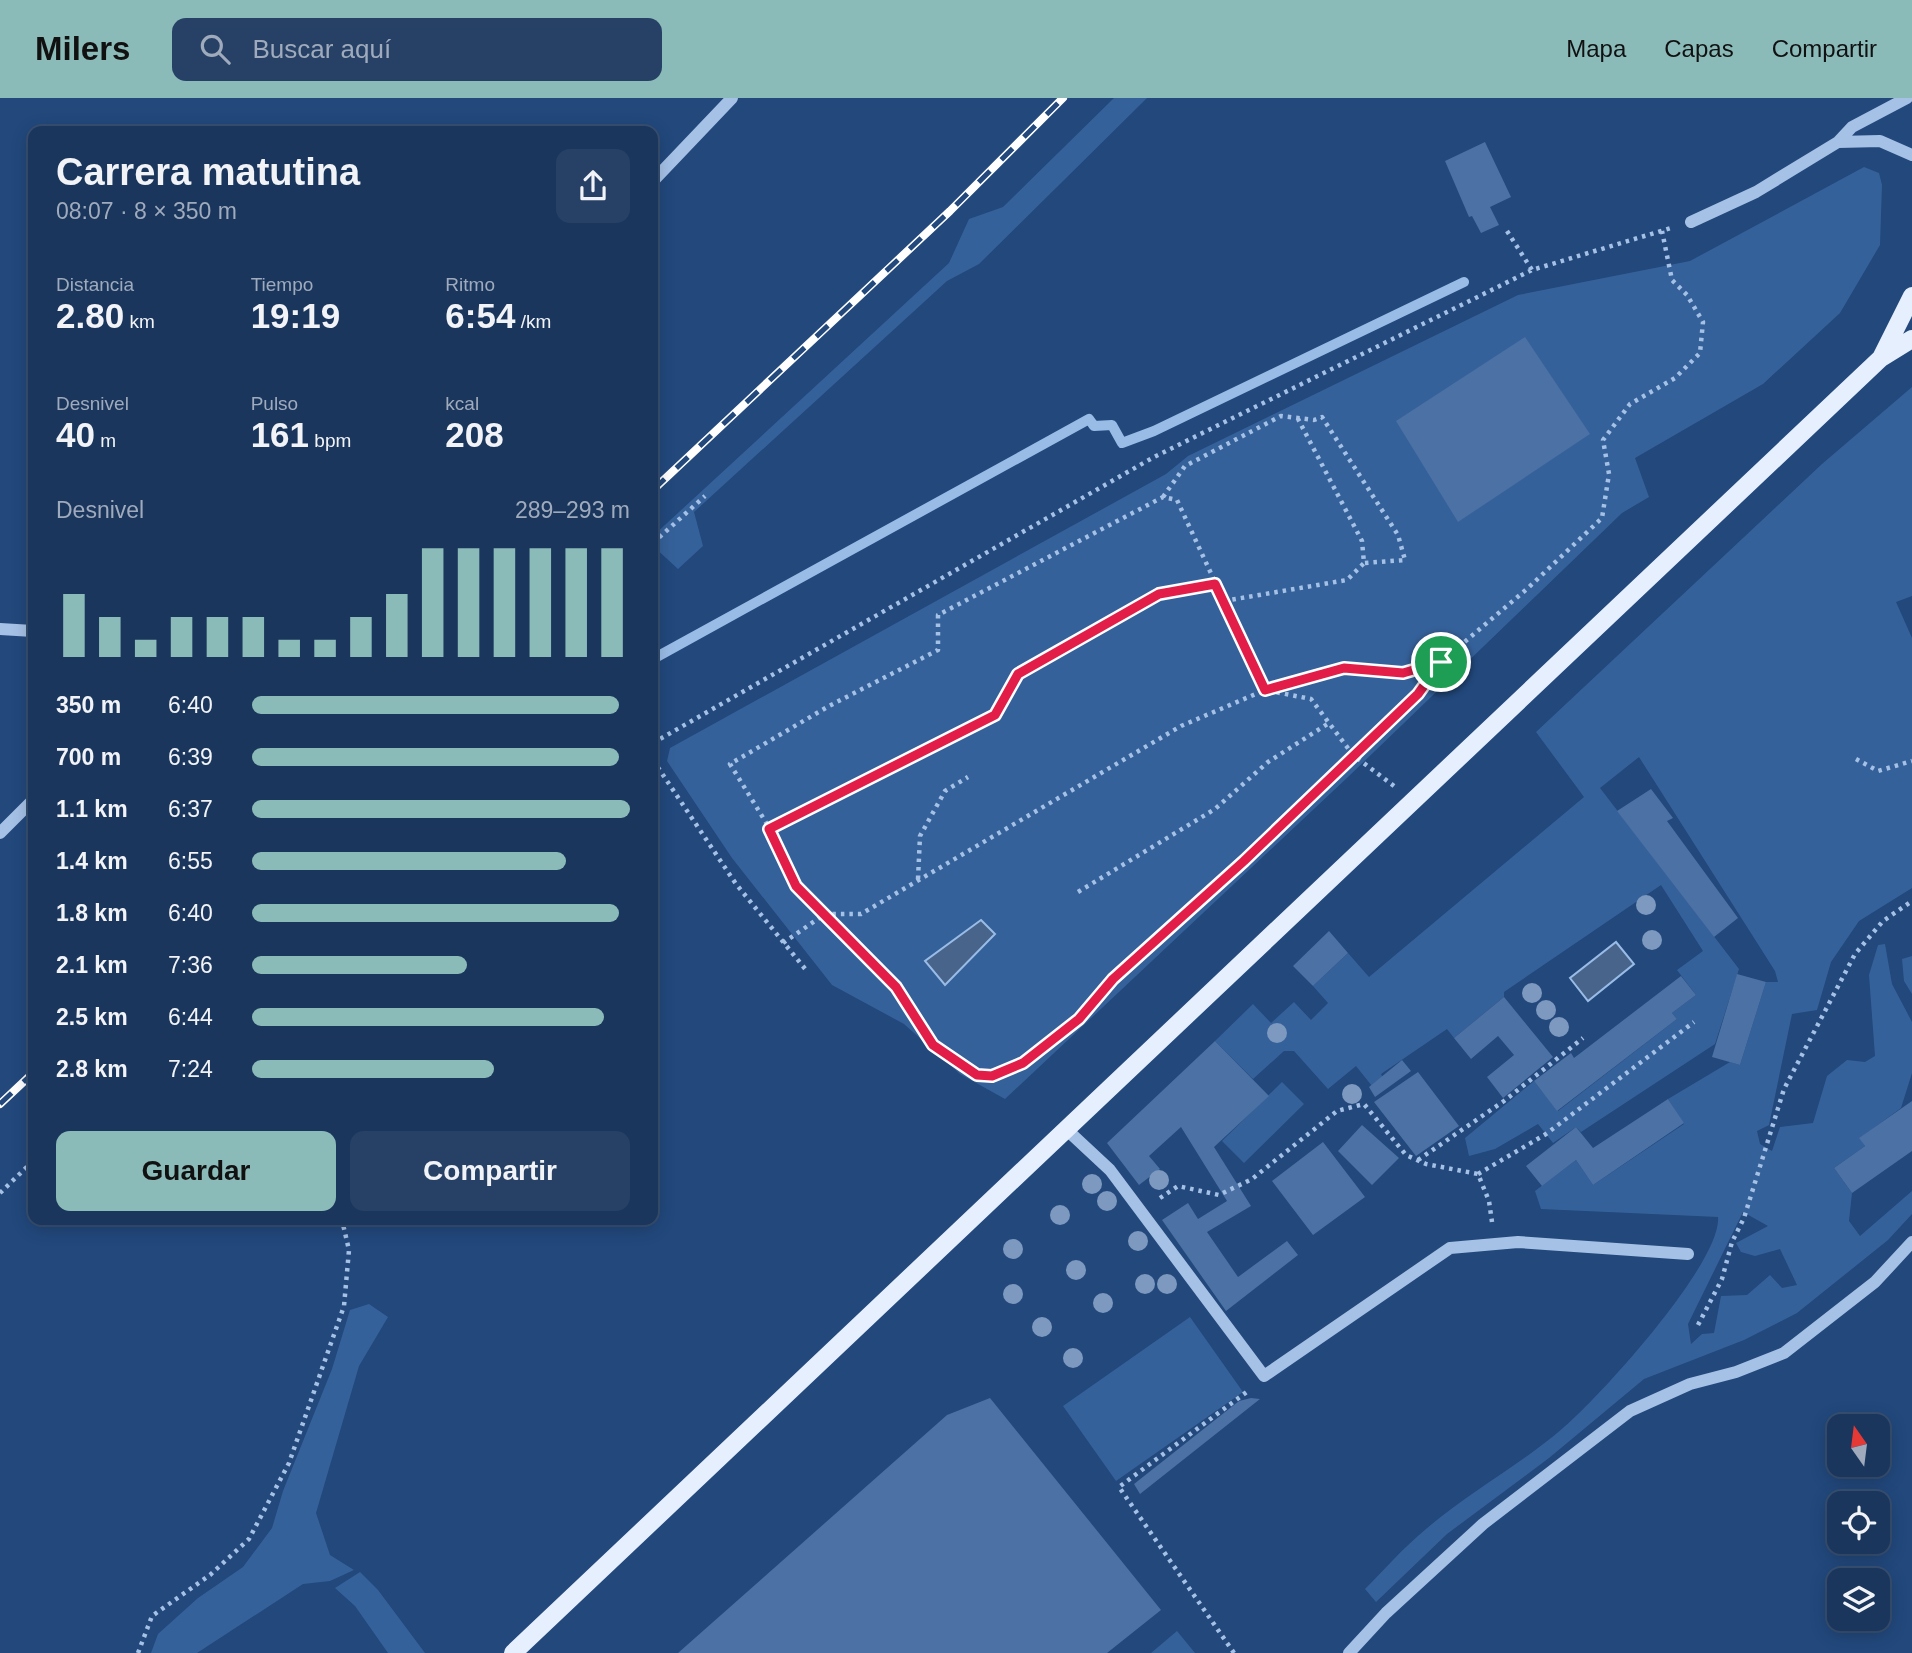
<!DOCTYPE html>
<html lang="es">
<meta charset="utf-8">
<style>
:root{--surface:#1a365d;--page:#274166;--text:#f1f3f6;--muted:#9fabbc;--line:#385072;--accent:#8bbbb9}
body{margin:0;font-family:Helvetica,sans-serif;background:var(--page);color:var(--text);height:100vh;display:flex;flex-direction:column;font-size:26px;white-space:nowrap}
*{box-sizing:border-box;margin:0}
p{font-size:23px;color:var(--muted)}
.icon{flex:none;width:38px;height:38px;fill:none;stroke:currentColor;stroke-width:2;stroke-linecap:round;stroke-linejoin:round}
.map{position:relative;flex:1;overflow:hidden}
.details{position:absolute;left:28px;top:28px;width:630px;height:1099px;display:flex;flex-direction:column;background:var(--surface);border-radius:14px;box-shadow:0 4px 18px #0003,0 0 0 2px var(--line)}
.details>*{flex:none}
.needle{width:46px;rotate:346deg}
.tools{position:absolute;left:1827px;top:1316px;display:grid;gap:14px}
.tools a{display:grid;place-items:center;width:63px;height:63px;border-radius:14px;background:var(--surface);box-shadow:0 4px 18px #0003,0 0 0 2px var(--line);font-size:35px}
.pin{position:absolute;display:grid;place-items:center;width:60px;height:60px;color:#fff;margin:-30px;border:4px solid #fff;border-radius:50%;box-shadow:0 2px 7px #0007}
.round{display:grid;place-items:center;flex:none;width:74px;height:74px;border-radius:14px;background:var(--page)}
.summary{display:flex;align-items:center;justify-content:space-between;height:119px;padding:0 28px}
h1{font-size:38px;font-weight:600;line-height:52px}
.figures{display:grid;grid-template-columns:repeat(3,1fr);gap:10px;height:119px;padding:7px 28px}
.figures div{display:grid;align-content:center}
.figures b{font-size:35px;font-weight:600}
.figures small{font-size:19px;font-weight:400}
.figures p{font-size:19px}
.chart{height:196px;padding:14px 28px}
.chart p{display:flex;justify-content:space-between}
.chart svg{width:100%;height:126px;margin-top:7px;stroke:var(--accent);stroke-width:6}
.cta{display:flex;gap:14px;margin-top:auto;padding:14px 28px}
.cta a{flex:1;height:80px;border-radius:14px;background:var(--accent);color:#111;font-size:28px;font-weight:600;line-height:80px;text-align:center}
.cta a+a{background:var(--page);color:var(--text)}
ul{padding:0 28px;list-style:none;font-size:23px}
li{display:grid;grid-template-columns:112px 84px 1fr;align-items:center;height:52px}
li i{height:18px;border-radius:9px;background:var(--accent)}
header{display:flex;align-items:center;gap:42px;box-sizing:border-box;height:98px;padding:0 35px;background:var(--accent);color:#111}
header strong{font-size:33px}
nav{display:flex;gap:38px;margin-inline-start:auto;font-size:24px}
.search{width:490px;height:63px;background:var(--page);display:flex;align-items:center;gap:18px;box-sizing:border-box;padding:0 24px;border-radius:14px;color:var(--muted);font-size:26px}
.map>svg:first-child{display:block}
.green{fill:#35619a;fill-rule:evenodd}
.water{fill:#48648b;stroke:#99bce7;stroke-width:2}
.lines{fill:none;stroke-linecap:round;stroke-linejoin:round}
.stream{stroke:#99bce7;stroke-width:10}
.building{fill:#4b71a5}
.path{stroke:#a5c1e6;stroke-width:4.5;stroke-dasharray:3.5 5;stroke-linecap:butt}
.minor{stroke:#a5c1e6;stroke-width:12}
.major{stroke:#e6effd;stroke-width:18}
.rail-casing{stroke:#fff;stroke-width:8}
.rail{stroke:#22487c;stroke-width:5;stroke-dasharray:16;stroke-linecap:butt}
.tree{fill:#7d99bf}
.route-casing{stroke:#fff;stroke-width:14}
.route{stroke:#e11d48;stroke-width:9}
</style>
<header>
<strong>Milers</strong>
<div class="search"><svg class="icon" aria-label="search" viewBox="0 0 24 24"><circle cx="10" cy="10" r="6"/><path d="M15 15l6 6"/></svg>Buscar aquí</div>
<nav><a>Mapa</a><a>Capas</a><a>Compartir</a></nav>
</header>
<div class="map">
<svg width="1912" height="1555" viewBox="0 0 1912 1555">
<rect width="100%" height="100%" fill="#22487c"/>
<!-- green -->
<path class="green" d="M1114 0H1147L979 166 947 183 694 414 703 448 678 471 653 448V438L949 165 969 121 1003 109Z
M1864 69 1879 75 1882 87 1880 147 1840 215 1763 286 1635 360 1649 399 1622 415 1348 679 1005 1001 960 976 904 926 832 887 732 760 667 663 670 650 1166 376 1188 358 1518 197 1690 163Z
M1912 289V498L1896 504 1912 540V790L1859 823 1831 864 1817 912 1792 916 1769 1027 1757 1033 1760 1046 1772 1053 1780 1029 1813 1025 1827 978 1847 962 1865 964 1875 958 1869 877 1878 847 1885 846 1892 886 1912 924V975L1901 1010 1860 1040 1865 1048 1834 1070 1852 1095 1849 1123 1860 1138 1912 1093V1116L1888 1142 1797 1215 1744 1242 1644 1281 1549 1360 1447 1436 1376 1504 1365 1491C1385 1471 1404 1449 1426 1431 1469 1394 1520 1367 1563 1330 1600 1299 1722 1164 1718 1119L1541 1111 1535 1093 1576 1062 1593 1087 1684 1026 1668 1001 1730 964 1740 967 1766 884H1778L1775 873 1639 659 1600 690 1739 871 1715 946 1581 1034 1576 1029 1553 1045 1538 1026 1495 1051 1469 1058 1465 1040 1534 983 1558 1013 1677 921 1672 915 1696 897 1677 872 1703 853 1661 787 1504 894V899L1454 940 1447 931 1381 976 1383 980 1372 988 1356 968 1328 991 1294 953H1284L1253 981 1215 943 1253 906 1271 925 1294 904 1311 922 1328 905 1313 888 1348 855 1369 879 1584 699 1536 634 1822 366ZM1743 1114 1768 1128 1736 1145 1741 1154 1755 1158 1780 1151 1797 1187 1782 1190 1770 1177 1747 1197 1721 1198 1714 1235 1702 1236 1691 1246 1688 1226Z
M1912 858V896L1904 883 1902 861Z
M1282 984 1304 1006 1244 1065 1222 1043Z
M369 1206 388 1219 359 1268 316 1415 330 1457 354 1472 330 1483 303 1486 197 1555H151L158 1536 198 1500 243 1469 272 1430 283 1393 332 1271 350 1212Z
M1190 1219 1243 1294 1116 1383 1063 1308Z
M360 1474 378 1492 425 1555H388L355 1508 335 1490Z
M1177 1533 1195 1555H1151Z"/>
<!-- water -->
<path class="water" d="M981 822 995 836 945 887 925 863Z
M1616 844 1634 866 1588 903 1570 880Z"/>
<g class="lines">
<!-- stream -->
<path class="stream" d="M653 561 1089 321 1094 328 1112 327 1122 345 1154 333 1464 184"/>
</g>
<!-- building -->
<path class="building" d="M1485 44 1511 99 1490 109 1499 127 1481 135 1472 118 1469 119 1445 63Z
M1525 239 1590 336 1458 424 1396 323Z
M1651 691 1673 720 1667 723 1738 820 1714 839 1617 713Z
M1329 833 1348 855 1313 888 1293 868Z
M1737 876 1766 884 1740 967 1712 959Z
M1681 878 1696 897 1672 915 1677 921 1557 1013 1534 983 1571 955 1574 960Z
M1504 899 1553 959 1503 1000 1487 979 1514 957 1498 938 1471 961 1454 940Z
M1215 943 1269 998 1214 1049 1251 1108 1207 1134 1238 1179 1287 1143 1298 1157 1226 1213 1162 1122 1188 1105 1198 1121 1227 1103 1181 1029 1149 1058 1160 1071 1139 1087 1107 1045Z
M1402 962 1411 973 1375 999 1369 989Z
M1418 974 1459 1028 1416 1058 1374 1004Z
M1668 1001 1684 1025 1593 1087 1576 1062 1542 1088 1526 1068 1576 1029 1593 1050Z
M1912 1003V1053L1852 1095 1834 1070 1865 1048 1859 1040Z
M1362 1027 1399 1060 1372 1087 1338 1053Z
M1323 1044 1365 1099 1313 1137 1272 1083Z
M990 1300 1161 1512 1107 1555H678L947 1317Z
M1251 1300 1260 1301 1140 1396 1134 1386 1239 1303Z"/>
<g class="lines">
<!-- path -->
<path class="path" d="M1507 133 1532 172
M1163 399 1185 368 1281 318 1314 322 1322 319 1398 437 1405 462 1364 465
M653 445 705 398
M1224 503 1347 482 1364 465 1362 443 1297 319
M653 645 1154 359 1532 172 1671 130
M1856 661 1878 673 1912 663
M653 662 736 786 806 872
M1394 688 1353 657 1311 601 1265 592 1177 402 1163 399 938 517V552L829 608 730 666 770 731 796 788 825 816H861L1181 628 1265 592 1344 570 1403 575 1441 564
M770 731 995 617 1018 576 1159 496 1215 486
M918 781 920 738 945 693 968 679
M1078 794 1215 711 1268 664 1329 625
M783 845 825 816 896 889 933 947 977 977H992L1023 965 1079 921 1113 881 1244 763 1418 596 1441 564 1528 490 1602 420 1609 376 1603 342 1630 306 1675 280 1700 255 1703 224 1687 197 1672 182 1662 133
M1418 1062 1504 1003 1583 940
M1478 1076 1546 1036 1694 924
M0 1095 33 1063
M1160 1100 1178 1088 1219 1097 1252 1081 1337 1013 1364 1006 1406 1057 1426 1066 1478 1076 1489 1103 1492 1124
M1698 1227 1722 1181 1732 1144 1744 1120 1784 991 1855 856 1883 823 1912 803
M138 1555 152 1518 210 1477 249 1441 289 1365 344 1208 349 1152 342 1122
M1234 1555 1119 1389 1248 1293"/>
<!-- minor -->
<path class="minor" d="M1838 44 1880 43 1912 57
M653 83 732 0
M1691 124 1756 94 1838 44 1852 29 1907 0
M0 531 33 533
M0 735 33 702
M1066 1031 1110 1072 1264 1278 1450 1150 1518 1144 1688 1156
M1349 1555 1386 1515 1483 1426 1630 1313 1690 1286 1736 1274 1784 1255 1875 1184 1912 1144"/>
<!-- major -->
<path class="major" d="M1881 260 1912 198
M513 1555 1881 260 1912 241"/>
<!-- rail casing -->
<g class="rail-casing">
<path id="rail" d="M653 392 950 113 1063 0
M0 1006 33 975"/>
</g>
<!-- rail -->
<use href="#rail" class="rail"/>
</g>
<!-- trees -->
<g class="tree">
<circle cx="1646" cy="807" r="10"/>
<circle cx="1652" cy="842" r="10"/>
<circle cx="1532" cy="895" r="10"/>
<circle cx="1546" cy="912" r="10"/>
<circle cx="1559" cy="929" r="10"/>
<circle cx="1277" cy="935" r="10"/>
<circle cx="1352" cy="996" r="10"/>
<circle cx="1159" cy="1082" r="10"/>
<circle cx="1092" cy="1086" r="10"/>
<circle cx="1107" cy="1103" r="10"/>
<circle cx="1060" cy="1117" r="10"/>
<circle cx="1138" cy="1143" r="10"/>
<circle cx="1013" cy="1151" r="10"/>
<circle cx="1076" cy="1172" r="10"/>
<circle cx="1145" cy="1186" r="10"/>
<circle cx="1167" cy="1186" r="10"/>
<circle cx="1013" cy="1196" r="10"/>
<circle cx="1103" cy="1205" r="10"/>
<circle cx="1042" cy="1229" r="10"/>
<circle cx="1073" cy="1260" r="10"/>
</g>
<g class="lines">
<!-- route casing -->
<g class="route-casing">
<path id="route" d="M1215 486 1265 592 1344 570 1403 575 1441 564 1418 596 1244 763 1113 881 1079 921 1023 965 992 978 977 977 933 947 896 889 796 788 769 731 995 617 1018 576 1159 496Z"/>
</g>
<!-- route -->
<use href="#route" class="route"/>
</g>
</svg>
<div class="tools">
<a><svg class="needle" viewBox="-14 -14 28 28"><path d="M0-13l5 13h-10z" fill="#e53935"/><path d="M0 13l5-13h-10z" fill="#9fabbc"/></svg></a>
<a><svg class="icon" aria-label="locate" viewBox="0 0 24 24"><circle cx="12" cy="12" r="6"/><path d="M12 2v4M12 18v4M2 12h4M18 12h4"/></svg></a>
<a><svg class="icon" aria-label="layers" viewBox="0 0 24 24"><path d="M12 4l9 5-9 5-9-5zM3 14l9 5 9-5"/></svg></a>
</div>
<div class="pin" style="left:1441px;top:564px;background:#1e9e55"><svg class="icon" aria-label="arrive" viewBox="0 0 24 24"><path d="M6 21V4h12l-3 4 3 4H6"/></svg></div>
<section class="details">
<div class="summary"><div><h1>Carrera matutina</h1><p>08:07 · 8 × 350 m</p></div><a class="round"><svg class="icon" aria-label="share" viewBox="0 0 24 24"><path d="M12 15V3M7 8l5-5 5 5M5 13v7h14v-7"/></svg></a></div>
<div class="figures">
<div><p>Distancia</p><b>2.80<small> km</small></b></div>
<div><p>Tiempo</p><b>19:19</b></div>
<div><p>Ritmo</p><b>6:54<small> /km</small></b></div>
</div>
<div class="figures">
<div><p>Desnivel</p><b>40<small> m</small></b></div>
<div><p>Pulso</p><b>161<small> bpm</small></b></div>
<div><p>kcal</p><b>208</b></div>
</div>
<div class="chart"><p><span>Desnivel</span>289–293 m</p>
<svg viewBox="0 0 160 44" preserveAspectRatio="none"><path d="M5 44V22M15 44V30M25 44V38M35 44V30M45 44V30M55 44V30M65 44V38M75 44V38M85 44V30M95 44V22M105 44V6M115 44V6M125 44V6M135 44V6M145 44V6M155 44V6"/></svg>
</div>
<ul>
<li><b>350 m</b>6:40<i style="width:97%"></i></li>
<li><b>700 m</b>6:39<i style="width:97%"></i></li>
<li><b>1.1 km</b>6:37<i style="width:100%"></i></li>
<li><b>1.4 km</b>6:55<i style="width:83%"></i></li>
<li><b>1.8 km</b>6:40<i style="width:97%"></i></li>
<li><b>2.1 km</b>7:36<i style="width:57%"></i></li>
<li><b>2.5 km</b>6:44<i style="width:93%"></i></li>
<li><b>2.8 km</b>7:24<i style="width:64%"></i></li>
</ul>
<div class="cta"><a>Guardar</a><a>Compartir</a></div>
</section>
</div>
